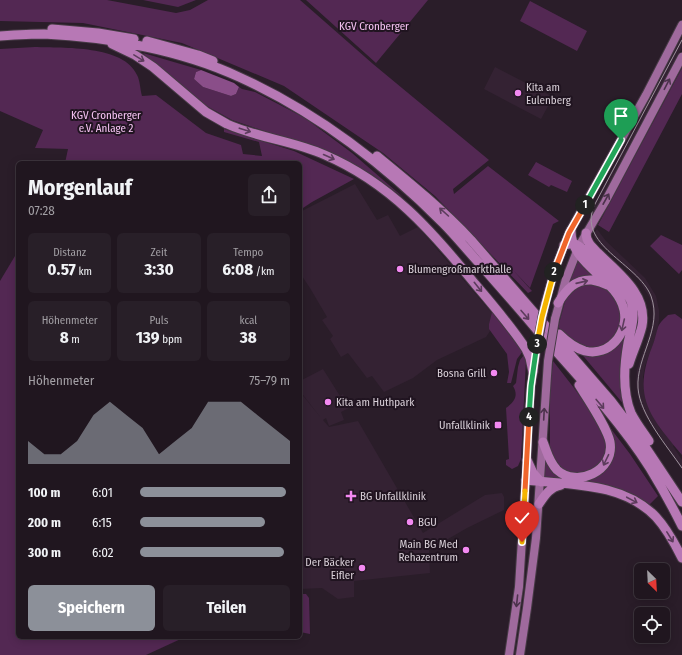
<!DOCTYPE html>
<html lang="de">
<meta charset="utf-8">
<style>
:root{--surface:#20161f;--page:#281f28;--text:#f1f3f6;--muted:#a29fa4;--line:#3d353d;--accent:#8c9099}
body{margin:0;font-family:"Fira Sans Condensed",sans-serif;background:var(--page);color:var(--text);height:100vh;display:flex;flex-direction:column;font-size:15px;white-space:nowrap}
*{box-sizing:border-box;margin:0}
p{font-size:13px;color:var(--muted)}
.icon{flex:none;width:22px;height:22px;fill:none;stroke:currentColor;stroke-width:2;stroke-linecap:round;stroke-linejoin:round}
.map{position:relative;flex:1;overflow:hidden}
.details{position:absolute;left:16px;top:161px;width:286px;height:478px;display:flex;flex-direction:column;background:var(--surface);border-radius:6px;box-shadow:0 2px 10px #0003,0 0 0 1px var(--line)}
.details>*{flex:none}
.needle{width:26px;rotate:156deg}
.controls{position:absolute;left:634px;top:563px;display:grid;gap:8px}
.controls a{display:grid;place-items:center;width:36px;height:36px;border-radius:6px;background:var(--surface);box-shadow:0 2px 10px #0003,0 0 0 1px var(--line);font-size:20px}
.pin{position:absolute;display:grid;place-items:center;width:34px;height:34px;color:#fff;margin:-41px -17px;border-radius:50% 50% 50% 0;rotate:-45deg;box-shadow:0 0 4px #0007}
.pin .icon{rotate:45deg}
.km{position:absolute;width:20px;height:20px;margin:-10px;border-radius:50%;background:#222;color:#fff;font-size:11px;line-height:20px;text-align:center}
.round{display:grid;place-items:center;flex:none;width:42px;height:42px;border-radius:6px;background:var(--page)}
.head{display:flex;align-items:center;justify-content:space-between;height:68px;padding:0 12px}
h1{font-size:22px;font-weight:700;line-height:30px}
.stats{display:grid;grid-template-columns:repeat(3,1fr);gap:6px;height:68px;padding:4px 12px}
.stats div{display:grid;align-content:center;border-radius:6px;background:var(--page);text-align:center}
.stats b{font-size:17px;font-weight:700}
.stats small{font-size:11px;font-weight:400}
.stats p{font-size:11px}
.chart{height:112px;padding:8px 12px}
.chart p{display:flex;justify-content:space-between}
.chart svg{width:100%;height:72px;margin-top:4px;fill:var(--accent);opacity:.7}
.cta{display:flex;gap:8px;margin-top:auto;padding:8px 12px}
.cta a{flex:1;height:46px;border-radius:6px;background:var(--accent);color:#fff;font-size:16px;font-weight:700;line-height:46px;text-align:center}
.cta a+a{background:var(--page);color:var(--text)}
ul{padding:0 12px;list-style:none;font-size:13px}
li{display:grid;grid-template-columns:64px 48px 1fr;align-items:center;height:30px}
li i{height:10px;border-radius:5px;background:var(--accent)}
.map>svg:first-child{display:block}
.built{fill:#342233}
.green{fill:#532853}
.water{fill:#8a4e89}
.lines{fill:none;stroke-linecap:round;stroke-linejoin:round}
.primary-casing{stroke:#463a45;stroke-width:10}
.motorway-casing{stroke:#463a45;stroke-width:11}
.primary{stroke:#9f6a9d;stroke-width:8}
.motorway{stroke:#b778b5;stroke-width:9}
.tram{stroke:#9e949d;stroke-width:1}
.primary-bridge-casing{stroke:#463a45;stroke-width:10;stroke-linecap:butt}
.primary-bridge{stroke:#9f6a9d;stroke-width:8}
.oneway{stroke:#5c3c5c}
.oneway2{stroke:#4c324c}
.split-1-casing{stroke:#fff;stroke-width:8}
.split-2-casing{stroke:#fff;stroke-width:8}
.split-3-casing{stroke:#fff;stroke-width:8}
.split-4-casing{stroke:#fff;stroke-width:8}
.split-5-casing{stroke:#fff;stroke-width:8}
.split-6-casing{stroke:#fff;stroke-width:8}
.split-1{stroke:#22a559;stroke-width:5}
.split-2{stroke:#f0652b;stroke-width:5}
.split-3{stroke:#f5b400;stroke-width:5}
.split-4{stroke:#22a559;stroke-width:5}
.split-5{stroke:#f0652b;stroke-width:5}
.split-6{stroke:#f5b400;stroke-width:5}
.poi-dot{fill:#f389f1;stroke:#201420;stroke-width:1.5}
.labels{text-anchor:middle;stroke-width:4;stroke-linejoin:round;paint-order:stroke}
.park-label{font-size:11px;fill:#f6c3f3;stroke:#201420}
.poi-label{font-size:11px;fill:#d9d0d8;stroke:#201420;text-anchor:start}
</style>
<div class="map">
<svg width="682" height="655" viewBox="0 0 682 655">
<rect width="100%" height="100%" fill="#2a1d29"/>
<!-- built -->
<path class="built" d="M682 37V48L590 222V211Z
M495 67 553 97 541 119 484 89Z
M355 184 377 220 388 215 400 236 418 227 492 313 489 324 490 331 486 337 437 360 413 378 384 392 372 376 367 378 348 353 341 357 330 339 333 336 322 320 327 317 310 288 300 273V212Z
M597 229 606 241 645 278 656 296 659 310V321L656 337 645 366 643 377 647 403 660 428 674 445 673 446 682 460V470L646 417 640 405 637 393 636 382 637 370 652 325 653 311 650 298 638 279 596 241 593 235Z
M323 369 340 396 343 394 349 408 341 412 344 420 329 426 326 418 323 420 329 427 358 421 423 533 485 495 502 493 504 497V510L467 528 429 550 430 573 354 581V597L338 599 322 588 300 589V392L321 418 300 391V381Z"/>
<!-- green -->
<path class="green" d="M0 0H107L176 13 190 10 208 0H300L373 64 489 160 453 189 454 194 488 166 559 221 553 224 530 288 512 269 532 291 528 293 435 196 383 153 284 86 182 43 83 23 0 21Z
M143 0H196L178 7Z
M306 0H428L376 63Z
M530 1 587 31 577 51 520 21Z
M35 47C63 48 124 45 137 75 140 80 140 89 142 96L156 95 206 133 241 145 243 154 262 156 259 142 224 132V129L294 151 354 179 312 202 300 210V163H65L68 149 35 148 43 130 0 111V49Z
M143 53 201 70 196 72 194 79 203 87 231 96 236 94 239 87 242 89 255 92 305 118 352 153 404 198 371 174 317 149 232 120 203 104 151 62Z
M682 68V94L609 232 598 225Z
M536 162 572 181 567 192 551 185 549 187 528 175Z
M661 235 682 245V270L679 274 650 246Z
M18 251V637H185L146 655H0V281Z
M578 257 601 280 566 289Z
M590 282C617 291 616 295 623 321L610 344 593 350 572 342 558 327 566 298 576 287Z
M618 292 629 303 625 406 580 352 593 355 625 330Z
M492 312 523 351 517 359 511 383H507L509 372 507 354 489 329V324Z
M675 314 682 319V455C650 417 632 397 652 347 655 340 656 333 658 327 660 322 665 318 668 315Z
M524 355 526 360 521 459 518 466 512 469 506 465V460L509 459 506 408C514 402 519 396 513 386L516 383 518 367 520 360Z
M553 361 574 388 594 416 608 443 605 461 587 475 563 472 550 452V390Z
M599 413 630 454 658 496 648 506 634 497 544 479 546 454 550 464 583 480 611 456Z
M300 594H306L309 598 310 634 300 632Z"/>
<!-- water -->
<path class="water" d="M201 70 234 83 239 87 236 94 231 96 203 87 194 79 196 72Z"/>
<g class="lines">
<!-- primary casing -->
<g class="primary-casing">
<path id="primary" d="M545 304 555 269 569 233 646 95 682 25
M555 319 566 279 579 246 605 202 682 57
M509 655 519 587 527 460 528 426 531 386 537 346
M520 655 527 608 536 538 548 361"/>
</g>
<!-- motorway casing -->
<g class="motorway-casing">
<path id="motorway" d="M52 29 98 33 134 39
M0 36C15 35 30 34 44 34 108 37 181 50 239 77 316 112 384 164 443 223 456 236 467 250 479 263 498 285 518 307 537 330 576 374 618 418 650 468 661 486 672 506 682 526
M147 41 198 55 213 61
M112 44 135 55 153 67 206 112C213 116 220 120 227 124 258 138 294 141 325 155 390 183 432 231 475 284 493 305 511 326 526 349L530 358 533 372
M377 156C410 183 442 209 471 240L611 401 640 439 682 502
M586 233C586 242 592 247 598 253 618 273 648 294 642 326 639 339 633 351 629 364
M564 245 573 243C585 248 594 260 603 269 612 279 625 288 631 301 636 315 631 329 628 343 624 365 622 391 631 413 636 423 643 432 649 441
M558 303C566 290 575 279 592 280 597 281 602 282 607 285
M559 334C566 341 575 348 585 351 609 357 629 333 624 310 617 278 570 265 571 230
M543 442C547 452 549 462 557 470 577 488 615 471 610 442 607 427 588 400 579 385
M527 460 533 473 541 482
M526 480C569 485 623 482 656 517 667 529 675 544 682 558
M539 504C545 495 550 487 561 485"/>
</g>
<!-- primary -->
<use href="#primary" class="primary"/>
<!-- motorway -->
<use href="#motorway" class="motorway"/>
<!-- tram -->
<path class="tram" d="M682 40 595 204C575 245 638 263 651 296 663 329 636 356 638 388 640 415 667 446 682 468"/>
<!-- primary-bridge casing -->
<g class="primary-bridge-casing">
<path id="primary-bridge" d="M537 346 545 304
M548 361 555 319"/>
</g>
<!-- primary-bridge -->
<use href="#primary-bridge" class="primary-bridge"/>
</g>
<!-- one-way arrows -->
<defs><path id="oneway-shaft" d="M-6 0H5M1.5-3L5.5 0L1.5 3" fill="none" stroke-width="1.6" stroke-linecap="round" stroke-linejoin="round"/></defs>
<g class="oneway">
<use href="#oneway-shaft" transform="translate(139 58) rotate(31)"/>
<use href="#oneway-shaft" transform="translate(245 130) rotate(18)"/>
<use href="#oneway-shaft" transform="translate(329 157) rotate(24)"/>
<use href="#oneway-shaft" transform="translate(444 212) rotate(-138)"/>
<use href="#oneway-shaft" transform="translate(582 282) rotate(-13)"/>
<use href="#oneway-shaft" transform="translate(478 287) rotate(51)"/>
<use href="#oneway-shaft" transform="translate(525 315) rotate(49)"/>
<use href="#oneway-shaft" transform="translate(623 325) rotate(103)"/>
<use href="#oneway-shaft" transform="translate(600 404) rotate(50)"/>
<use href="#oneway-shaft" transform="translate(606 460) rotate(116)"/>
<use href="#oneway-shaft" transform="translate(632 500) rotate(28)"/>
<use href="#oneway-shaft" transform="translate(670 537) rotate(58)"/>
</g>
<g class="oneway2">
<use href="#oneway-shaft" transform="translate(667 84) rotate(-63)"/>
<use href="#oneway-shaft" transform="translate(606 199) rotate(-61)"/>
<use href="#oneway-shaft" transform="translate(544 414) rotate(-87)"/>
<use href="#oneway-shaft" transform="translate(517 601) rotate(96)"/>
</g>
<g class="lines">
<!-- split-1 casing -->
<g class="split-1-casing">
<path id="split-1" d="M585 205 621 140"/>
</g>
<!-- split-2 casing -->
<g class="split-2-casing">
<path id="split-2" d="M554 272 569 233 585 205"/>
</g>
<!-- split-3 casing -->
<g class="split-3-casing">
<path id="split-3" d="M537 344 542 317 554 272"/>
</g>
<!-- split-4 casing -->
<g class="split-4-casing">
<path id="split-4" d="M529 417 531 386 537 344"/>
</g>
<!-- split-5 casing -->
<g class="split-5-casing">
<path id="split-5" d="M525 491 529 417"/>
</g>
<!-- split-6 casing -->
<g class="split-6-casing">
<path id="split-6" d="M522 542 525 491"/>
</g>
<!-- split-1 -->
<use href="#split-1" class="split-1"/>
<!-- split-2 -->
<use href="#split-2" class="split-2"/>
<!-- split-3 -->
<use href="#split-3" class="split-3"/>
<!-- split-4 -->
<use href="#split-4" class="split-4"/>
<!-- split-5 -->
<use href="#split-5" class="split-5"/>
<!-- split-6 -->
<use href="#split-6" class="split-6"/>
</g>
<!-- markers -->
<g class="poi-dot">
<circle cx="518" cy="93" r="4"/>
<circle cx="400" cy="269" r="4"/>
<circle cx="494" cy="373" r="4"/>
<circle cx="328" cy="402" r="4"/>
<rect x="494" y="421" width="8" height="8" rx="2"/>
<path d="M349 490h4v4h4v4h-4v4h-4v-4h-4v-4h4z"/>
<circle cx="410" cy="522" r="4"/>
<circle cx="466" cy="550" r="4"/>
<circle cx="362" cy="568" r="4"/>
</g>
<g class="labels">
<!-- park labels -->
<g class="park-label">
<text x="374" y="30">KGV Cronberger</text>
<text x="106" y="119">KGV Cronberger<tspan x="106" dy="13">e.V. Anlage 2</tspan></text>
</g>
<!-- poi labels -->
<g class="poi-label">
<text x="526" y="91">Kita am<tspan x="526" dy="13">Eulenberg</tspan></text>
<text x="408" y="273">Blumengroßmarkthalle</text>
<text x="486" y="377" text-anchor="end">Bosna Grill</text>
<text x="336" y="406">Kita am Huthpark</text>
<text x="490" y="429" text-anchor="end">Unfallklinik</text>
<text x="360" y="500">BG Unfallklinik</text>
<text x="418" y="526">BGU</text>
<text x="458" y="548" text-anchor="end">Main BG Med<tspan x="458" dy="13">Rehazentrum</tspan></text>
<text x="354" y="566" text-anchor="end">Der Bäcker<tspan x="354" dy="13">Eifler</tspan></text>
</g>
</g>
</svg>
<div class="controls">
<a><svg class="needle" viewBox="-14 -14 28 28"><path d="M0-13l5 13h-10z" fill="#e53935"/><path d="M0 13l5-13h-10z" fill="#a29fa4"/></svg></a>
<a><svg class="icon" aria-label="locate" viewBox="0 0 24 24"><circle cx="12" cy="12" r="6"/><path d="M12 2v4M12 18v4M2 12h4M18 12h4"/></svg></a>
</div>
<div class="pin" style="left:621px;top:140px;background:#1e9e55"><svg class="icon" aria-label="arrive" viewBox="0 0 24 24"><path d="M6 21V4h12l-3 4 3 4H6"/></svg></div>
<div class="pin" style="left:522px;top:542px;background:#d93025"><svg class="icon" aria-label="check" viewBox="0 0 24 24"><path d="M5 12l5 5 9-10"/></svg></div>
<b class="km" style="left:585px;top:205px">1</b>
<b class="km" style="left:554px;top:272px">2</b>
<b class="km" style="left:537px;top:344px">3</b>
<b class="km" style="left:529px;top:417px">4</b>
<section class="details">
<div class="head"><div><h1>Morgenlauf</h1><p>07:28</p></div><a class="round"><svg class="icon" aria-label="share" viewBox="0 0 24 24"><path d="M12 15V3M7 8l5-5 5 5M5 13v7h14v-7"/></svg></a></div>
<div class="stats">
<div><p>Distanz</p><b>0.57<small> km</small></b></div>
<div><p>Zeit</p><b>3:30</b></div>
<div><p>Tempo</p><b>6:08<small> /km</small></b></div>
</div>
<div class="stats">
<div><p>Höhenmeter</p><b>8<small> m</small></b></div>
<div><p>Puls</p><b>139<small> bpm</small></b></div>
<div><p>kcal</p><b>38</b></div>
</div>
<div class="chart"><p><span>Höhenmeter</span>75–79 m</p>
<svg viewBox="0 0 160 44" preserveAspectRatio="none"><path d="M0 44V30L10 38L20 38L30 30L40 14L50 6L60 14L70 22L80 38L90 30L100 22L110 6L120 6L130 6L140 14L150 22L160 30V44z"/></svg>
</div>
<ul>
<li><b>100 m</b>6:01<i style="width:97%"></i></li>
<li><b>200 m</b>6:15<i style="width:83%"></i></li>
<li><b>300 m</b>6:02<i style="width:96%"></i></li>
</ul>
<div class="cta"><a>Speichern</a><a>Teilen</a></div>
</section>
</div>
